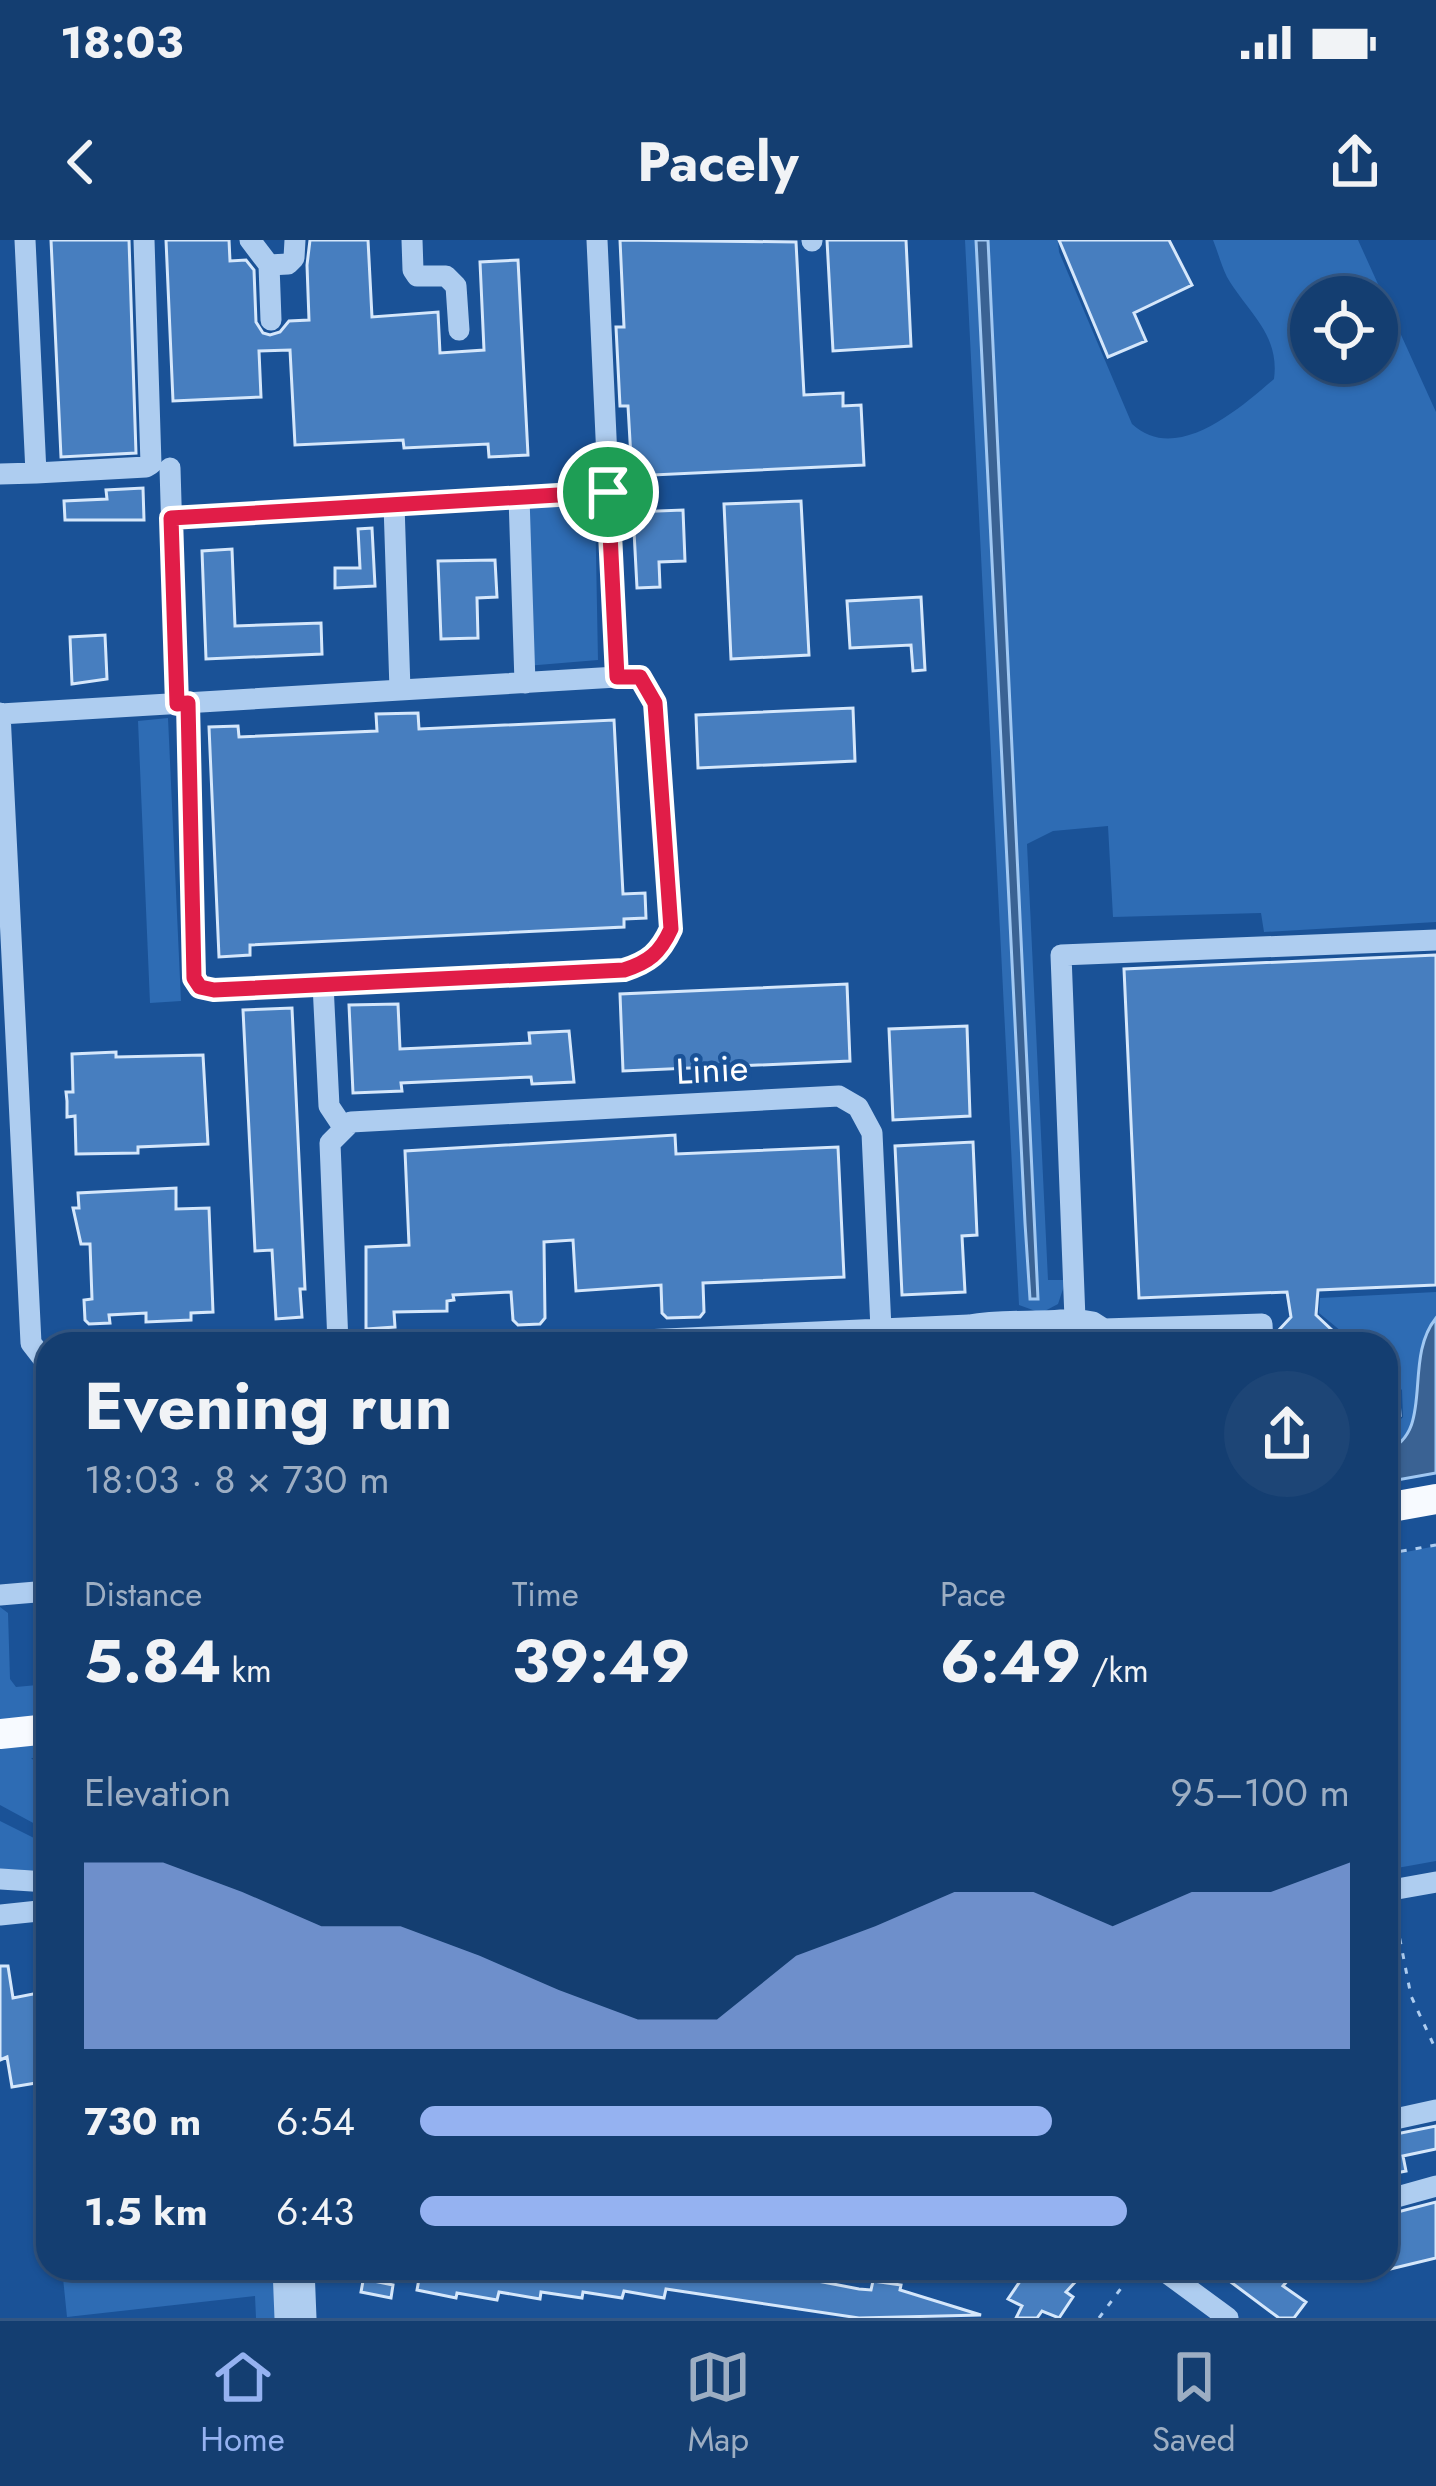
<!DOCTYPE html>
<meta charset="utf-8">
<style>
:root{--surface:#143e71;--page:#1d4576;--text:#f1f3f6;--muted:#9daec3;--line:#335784;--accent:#95b2f1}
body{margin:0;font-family:Jost,sans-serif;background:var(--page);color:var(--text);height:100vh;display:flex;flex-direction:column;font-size:45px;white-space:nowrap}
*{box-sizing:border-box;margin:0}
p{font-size:39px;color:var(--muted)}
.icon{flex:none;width:66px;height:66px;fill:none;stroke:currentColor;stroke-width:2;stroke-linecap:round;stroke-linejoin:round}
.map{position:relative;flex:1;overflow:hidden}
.details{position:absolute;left:36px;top:1092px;width:1362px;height:948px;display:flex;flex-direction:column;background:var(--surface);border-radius:36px;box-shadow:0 3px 9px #0004,0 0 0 3px var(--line)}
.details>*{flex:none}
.fabs{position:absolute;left:1290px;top:36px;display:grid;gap:24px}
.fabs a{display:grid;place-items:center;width:108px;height:108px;border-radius:50%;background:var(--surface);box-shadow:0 3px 9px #0004,0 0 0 3px var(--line);font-size:60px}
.pin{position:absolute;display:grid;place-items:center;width:102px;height:102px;color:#fff;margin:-51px;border:6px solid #fff;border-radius:50%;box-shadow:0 3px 12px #0007}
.round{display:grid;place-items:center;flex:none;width:126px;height:126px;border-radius:63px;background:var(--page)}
.overview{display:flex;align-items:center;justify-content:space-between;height:204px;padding:0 48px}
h1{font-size:66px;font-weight:700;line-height:90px}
.metrics{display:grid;grid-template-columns:repeat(3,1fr);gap:18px;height:204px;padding:12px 48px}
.metrics div{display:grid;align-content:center}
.metrics b{font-size:60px;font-weight:700}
.metrics small{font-size:33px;font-weight:400}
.metrics p{font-size:33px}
.chart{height:336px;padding:24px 48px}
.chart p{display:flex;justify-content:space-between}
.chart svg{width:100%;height:216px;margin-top:12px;fill:var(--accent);opacity:.7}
ul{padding:0 48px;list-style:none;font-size:39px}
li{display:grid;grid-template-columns:192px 144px 1fr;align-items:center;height:90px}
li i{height:30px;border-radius:15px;background:var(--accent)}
.status{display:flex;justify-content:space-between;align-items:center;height:84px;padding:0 60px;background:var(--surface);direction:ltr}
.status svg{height:33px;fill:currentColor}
header{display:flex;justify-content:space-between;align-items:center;height:156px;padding:0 48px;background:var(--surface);font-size:54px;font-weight:700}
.tab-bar{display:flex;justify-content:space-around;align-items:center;height:168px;border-top:3px solid var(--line);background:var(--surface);font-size:33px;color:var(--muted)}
.tab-bar a{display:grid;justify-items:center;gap:6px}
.tab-bar .on{color:var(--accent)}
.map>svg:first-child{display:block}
.green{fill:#2e6cb4;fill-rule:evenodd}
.water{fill:#3a6293;stroke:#a1c8f2;stroke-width:3}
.building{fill:#477ebf;stroke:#d5e7fb;stroke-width:3}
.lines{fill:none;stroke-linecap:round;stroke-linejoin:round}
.path{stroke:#aecdf0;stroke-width:3;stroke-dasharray:6 9;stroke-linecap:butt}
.minor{stroke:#aecdf0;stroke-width:21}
.major{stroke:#f7faff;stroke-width:30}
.route-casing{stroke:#fff;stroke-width:24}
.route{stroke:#e11d48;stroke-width:15}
.labels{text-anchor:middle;stroke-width:9;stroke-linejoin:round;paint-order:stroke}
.street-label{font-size:36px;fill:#fff;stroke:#1a5297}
</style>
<div class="status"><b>18:03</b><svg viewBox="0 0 49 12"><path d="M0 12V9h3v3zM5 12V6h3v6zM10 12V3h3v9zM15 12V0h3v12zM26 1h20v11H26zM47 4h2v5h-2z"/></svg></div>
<header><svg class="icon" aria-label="back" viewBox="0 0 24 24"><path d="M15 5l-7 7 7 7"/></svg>Pacely<svg class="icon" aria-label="share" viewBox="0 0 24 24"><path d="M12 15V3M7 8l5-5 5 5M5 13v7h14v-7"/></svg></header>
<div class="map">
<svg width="1436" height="2078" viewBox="0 0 1436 2078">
<rect width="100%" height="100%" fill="#1a5297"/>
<!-- green -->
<path class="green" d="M965 0H976L1030 1059 1038 1058 1035 984 988 0H1058L1059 12 1132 184C1176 225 1239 169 1274 139 1280 94 1248 73 1227 37 1221 25 1218 12 1213 0H1358L1436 172V682L1264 692 1261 673 1113 677 1108 586 1053 591 1027 604 1048 1040H1066L1058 1064 1041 1073 1019 1065ZM1311 57H1377V123H1311Z
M595 261 598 420 526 426 520 266Z
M168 478 181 761 150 763 138 481Z
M1436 1052V1078L1432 1081C1426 1119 1431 1196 1386 1211V1194L1403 1177 1402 1150 1386 1136V1104H1361L1360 1090 1341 1091 1319 1073 1320 1058Z
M1436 1306V1621L1386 1630V1316Z
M0 1367 8 1373 10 1439 16 1447 48 1444V1477L0 1483Z
M48 1500V1518H31L48 1532V1591L0 1565V1506Z
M0 1581 48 1605V1631L0 1629Z
M62 2028H274L276 2078H256L255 2056 67 2077Z"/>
<!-- water -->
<path class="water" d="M976 0H988L1038 1059H1030L1025 983Z
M1436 1078V1233L1386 1242V1211C1436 1192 1402 1120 1436 1078Z"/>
<!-- building -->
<path class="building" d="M51 0H129L136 213 61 217Z
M166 0H229L230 21 246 20 254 30 256 82 263 93 270 95 280 92 289 81 309 80 307 25 310 0H368L372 77 438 72 440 113 484 110 480 22 518 20 528 215 489 217 488 204 404 208 403 200 295 205 290 110 259 111 261 157 173 161Z
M620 0 796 2 804 155 843 153V166L861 165 864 225 632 236 628 166H620L616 87H624Z
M827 0H906L911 106 833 111Z
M1059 0H1169L1192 45 1134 73 1146 101 1108 117Z
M143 248 144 280H65L64 261 107 259 106 250Z
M801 261 809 415 731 419 724 264Z
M683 270 685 321 659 322 660 347 637 348 633 272Z
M372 288 375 346 335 348V328H360L358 289Z
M232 309 235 386 321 383 322 414 206 419 202 311Z
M495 320 497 357 477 358 478 398 441 399 438 321Z
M921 357 925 430 913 431 911 405 850 408 847 361Z
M105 395 107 439 72 444 70 397Z
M853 468 855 521 698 528 696 475Z
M418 473 419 489 614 480 623 654 645 653 646 678 624 679V687L250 705V715L219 717 209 487 238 486 239 497 377 491 376 474Z
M1436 715V1045L1318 1050 1316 1075 1335 1093V1104H1278L1277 1092 1291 1077 1287 1052 1139 1058 1124 729Z
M847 744 850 821 623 831 620 754Z
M398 764 400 809 530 803 529 793 569 791 574 842 532 844 531 837 401 843 402 851 353 853 349 765Z
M292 768 305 1049H300L302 1077 276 1079 272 1010 255 1011 243 770Z
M967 786 970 876 893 880 889 789Z
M116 812V817L203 815 208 904 138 907V913L76 914 75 876 67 877V861L66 852H73L72 814Z
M675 895 676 914 838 907 844 1037 703 1043 704 1072 700 1077 667 1078 662 1073 661 1045 576 1051 573 1000 544 1002 545 1078 540 1084 518 1085 513 1080 511 1052 453 1055 454 1060 447 1061V1071L394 1072 395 1087 366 1089V1007L409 1005 405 911Z
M973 902 977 995 962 996 965 1052 902 1055 895 906Z
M176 948V969L209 968 213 1072 191 1073V1080L146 1082V1073L109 1075 110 1083 89 1084 85 1080 84 1060 92 1059 90 1004H81L73 968H79L78 953Z
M1397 1126 1400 1176 1386 1191V1127Z
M0 1726H8L13 1758 48 1751V1841L12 1847 7 1817 0 1820Z
M1436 1886V1909L1403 1916 1406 1931 1386 1935V1896Z
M1436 1962V2018L1386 2030V1975Z
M331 2028H377L374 2041 393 2045 391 2058 361 2052 363 2041 330 2036Z
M421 2028 481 2033 482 2028 522 2035H535L536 2028H586V2032L615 2038 617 2028 657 2036 659 2028H799L797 2037 859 2049 871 2050 873 2041 901 2045 900 2050 981 2075 859 2078 666 2049 664 2058 624 2051 622 2058 583 2052 582 2058 541 2052 540 2059 499 2052 497 2060 457 2053 456 2058 417 2050Z
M1029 2028 1036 2032 1040 2028H1088L1066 2052 1073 2057 1059 2078 1042 2071 1037 2078H1016L1022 2066 1008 2059Z
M1212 2028H1298L1283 2046 1306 2062 1294 2078H1279Z"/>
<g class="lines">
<!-- path -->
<path class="path" d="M1386 1314 1436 1305
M42 1520 48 1525
M1394 1669 1411 1756 1436 1810
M1099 2078 1136 2028"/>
<!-- minor -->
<path class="minor" d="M250 0 269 25 271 80
M412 0 413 30 417 36H446L456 46 459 90
M597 0 617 437
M812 0V1
M269 25 288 24 294 18 295 0
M170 228 177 464
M36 233 146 227 151 224 144 0
M0 234 36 233 25 0
M519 257 525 443
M394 264 400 450
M171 278 608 252
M0 473 31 1103 48 1125
M0 474 617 437H640L655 463 671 689C660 713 649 722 624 730L214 750 200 747 195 738 187 463
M323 744 329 866 343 887
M1075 1079 1093 1082 1104 1089 1262 1084 1263 1104
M338 1104 330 903 351 882 839 856 858 867 872 893 881 1089
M556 1104 969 1085C1005 1079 1039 1083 1075 1079L1061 715 1436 700
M0 1355 48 1351
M0 1639 48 1642
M1386 1651 1436 1642
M0 1675 48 1670
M1386 1881 1436 1870
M1386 1960 1436 1946
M283 2028 285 2078
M304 2028 306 2078
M1160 2028 1228 2078"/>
<!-- major -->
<path class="major" d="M1386 1268 1436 1259
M0 1494 48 1489"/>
</g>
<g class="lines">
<!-- route casing -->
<g class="route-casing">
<path id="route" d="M608 252 617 437H640L655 463 671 689C660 713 649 722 624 730L214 750 200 747 194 738 188 463 177 464 171 278Z"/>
</g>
<!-- route -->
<use href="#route" class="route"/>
</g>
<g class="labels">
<!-- street labels -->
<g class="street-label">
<text transform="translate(712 829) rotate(-3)" y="13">Linie</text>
</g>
</g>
</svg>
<div class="fabs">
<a><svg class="icon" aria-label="locate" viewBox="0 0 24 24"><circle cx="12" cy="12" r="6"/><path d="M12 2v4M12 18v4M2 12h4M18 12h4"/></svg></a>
</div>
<div class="pin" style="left:608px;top:252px;background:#1e9e55"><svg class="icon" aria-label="arrive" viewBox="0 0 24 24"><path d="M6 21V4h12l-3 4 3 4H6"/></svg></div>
<section class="details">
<div class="overview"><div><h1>Evening run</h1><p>18:03 · 8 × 730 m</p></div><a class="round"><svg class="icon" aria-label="share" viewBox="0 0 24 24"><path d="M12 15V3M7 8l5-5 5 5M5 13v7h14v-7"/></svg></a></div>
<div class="metrics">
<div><p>Distance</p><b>5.84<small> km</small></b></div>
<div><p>Time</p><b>39:49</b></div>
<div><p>Pace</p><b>6:49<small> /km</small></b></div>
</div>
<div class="chart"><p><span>Elevation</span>95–100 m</p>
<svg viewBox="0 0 160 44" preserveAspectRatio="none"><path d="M0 44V6L10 6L20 12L30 19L40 19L50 25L60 32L70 38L80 38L90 25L100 19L110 12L120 12L130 19L140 12L150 12L160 6V44z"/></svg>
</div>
<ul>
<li><b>730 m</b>6:54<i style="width:68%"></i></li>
<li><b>1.5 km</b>6:43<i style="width:76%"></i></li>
</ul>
</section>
</div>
<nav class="tab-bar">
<a class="on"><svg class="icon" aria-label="home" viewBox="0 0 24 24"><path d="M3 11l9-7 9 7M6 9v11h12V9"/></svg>Home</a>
<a><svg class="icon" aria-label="map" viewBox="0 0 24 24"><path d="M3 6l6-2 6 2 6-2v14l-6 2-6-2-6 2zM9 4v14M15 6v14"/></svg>Map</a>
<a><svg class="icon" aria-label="saved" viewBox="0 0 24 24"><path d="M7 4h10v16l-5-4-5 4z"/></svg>Saved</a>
</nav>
